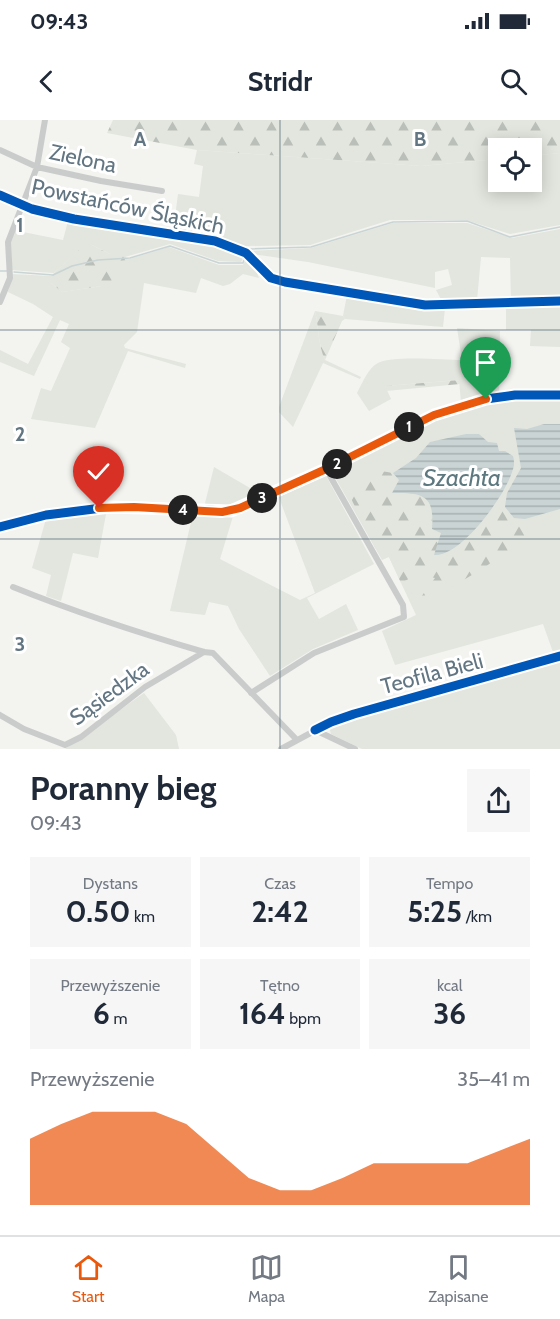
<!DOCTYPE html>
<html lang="pl">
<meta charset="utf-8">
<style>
:root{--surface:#fff;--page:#f6f6f7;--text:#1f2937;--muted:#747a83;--line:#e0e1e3;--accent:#ea580c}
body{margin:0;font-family:Cabin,sans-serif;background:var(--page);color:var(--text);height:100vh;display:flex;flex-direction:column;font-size:22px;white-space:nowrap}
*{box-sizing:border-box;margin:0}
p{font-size:20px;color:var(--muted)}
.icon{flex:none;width:33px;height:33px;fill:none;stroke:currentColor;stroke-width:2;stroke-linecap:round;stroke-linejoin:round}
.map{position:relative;height:629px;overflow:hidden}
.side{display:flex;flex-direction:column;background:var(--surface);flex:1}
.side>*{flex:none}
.controls{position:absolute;left:488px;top:18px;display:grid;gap:12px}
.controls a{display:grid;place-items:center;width:54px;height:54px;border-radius:0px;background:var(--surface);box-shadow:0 3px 15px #0003;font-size:30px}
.pin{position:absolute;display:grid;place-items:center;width:51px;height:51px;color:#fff;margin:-62px -26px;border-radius:50% 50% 50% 0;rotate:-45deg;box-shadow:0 0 6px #0007}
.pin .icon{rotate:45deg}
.km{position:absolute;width:30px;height:30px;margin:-15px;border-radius:50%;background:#222;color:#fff;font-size:16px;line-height:30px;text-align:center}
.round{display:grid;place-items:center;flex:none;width:63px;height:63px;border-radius:0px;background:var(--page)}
.headline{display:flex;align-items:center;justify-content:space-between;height:102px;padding:0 30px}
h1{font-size:33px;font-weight:700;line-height:45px}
.metrics{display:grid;grid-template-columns:repeat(3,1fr);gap:9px;height:102px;padding:6px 30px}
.metrics div{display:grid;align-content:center;border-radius:0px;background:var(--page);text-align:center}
.metrics b{font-size:30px;font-weight:700}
.metrics small{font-size:16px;font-weight:400}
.metrics p{font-size:16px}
.chart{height:168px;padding:12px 30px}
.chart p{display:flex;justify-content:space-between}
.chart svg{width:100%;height:108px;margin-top:6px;fill:var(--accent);opacity:.7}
.status{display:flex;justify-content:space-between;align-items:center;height:42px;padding:0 30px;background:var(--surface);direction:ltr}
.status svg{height:16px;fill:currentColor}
header{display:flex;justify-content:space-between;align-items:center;height:78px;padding:0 30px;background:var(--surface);font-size:27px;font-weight:700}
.tab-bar{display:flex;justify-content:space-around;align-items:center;height:84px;border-top:2px solid var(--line);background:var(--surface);font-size:16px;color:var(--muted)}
.tab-bar a{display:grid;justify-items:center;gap:3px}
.tab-bar .selected{color:var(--accent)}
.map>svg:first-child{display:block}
.green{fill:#e2e6de}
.forest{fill:url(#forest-firs)}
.water{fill:url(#water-rules)}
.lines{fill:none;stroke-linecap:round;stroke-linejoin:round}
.stream{stroke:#cad4d5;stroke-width:1.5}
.minor{stroke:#cacccc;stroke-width:6}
.cycleway-casing{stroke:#fff;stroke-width:13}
.cycleway{stroke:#0057b8;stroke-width:9}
.route-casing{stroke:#fff;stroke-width:12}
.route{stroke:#ea580c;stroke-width:8}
.grid{fill:none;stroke:#627582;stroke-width:1.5;stroke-opacity:0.55}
.labels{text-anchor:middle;stroke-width:6;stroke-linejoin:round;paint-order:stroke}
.street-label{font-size:22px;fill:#627582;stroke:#fff}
.water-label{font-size:24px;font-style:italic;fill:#5d787f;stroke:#fff}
.grid-label{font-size:20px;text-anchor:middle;font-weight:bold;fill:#627582;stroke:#fff;stroke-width:6;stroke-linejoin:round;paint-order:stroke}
</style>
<div class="status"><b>09:43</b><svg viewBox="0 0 49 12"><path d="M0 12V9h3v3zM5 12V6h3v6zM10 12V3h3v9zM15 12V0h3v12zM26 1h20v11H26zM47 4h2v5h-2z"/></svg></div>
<header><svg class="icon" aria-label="back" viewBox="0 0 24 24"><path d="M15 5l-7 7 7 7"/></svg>Stridr<svg class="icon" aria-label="search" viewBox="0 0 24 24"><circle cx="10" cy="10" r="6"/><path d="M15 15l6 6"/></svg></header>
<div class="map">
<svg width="560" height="629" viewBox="0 0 560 629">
<defs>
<pattern id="forest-firs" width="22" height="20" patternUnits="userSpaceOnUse" patternTransform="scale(1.5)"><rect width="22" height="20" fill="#e2e6de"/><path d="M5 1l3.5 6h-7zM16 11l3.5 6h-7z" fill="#bbbfb9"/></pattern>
<pattern id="water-rules" width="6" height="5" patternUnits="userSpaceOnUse" patternTransform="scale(1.5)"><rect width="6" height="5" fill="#cad4d5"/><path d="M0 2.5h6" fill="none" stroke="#a7b1b2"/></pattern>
</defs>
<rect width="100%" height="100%" fill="#f3f3f0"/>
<!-- green -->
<path class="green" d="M197 30 421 46 498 39V62H531V36L560 33V105L510 114 466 100H390L310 125 247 126 245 129 222 120 173 113 178 74 199 77 203 46 194 44Z
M68 101 215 125 244 136 241 142 218 141 170 124 125 137 123 134H110L82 120V128L54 153 11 150 10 122 13 110 63 120Z
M393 103H467L512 118 560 109V179L511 180 510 138 481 137 477 180 443 183 436 170 452 165 448 149 435 152V168L308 142 252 134 249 131 311 128Z
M169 127 219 145H243L247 137 252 141 259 158 243 154 230 164 223 166 201 158 196 173 144 163 137 212 124 225 125 228 186 244 185 248 128 231 95 308 31 299 41 268 51 271 70 228 61 222 69 204 60 200 34 256 0 242V230L28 244 53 197 33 184 8 172 11 154 51 156V163L62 172 102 166 117 140 130 139Z
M347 175 428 188H445L443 207 345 199 343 196Z
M560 184V227L530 226 531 210H506V185Z
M315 191C319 208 318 225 325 240L361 257 360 259 323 243 293 307 279 292V287Z
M457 208 500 211 499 274 461 282 459 260 385 266 391 279 369 291 357 273C362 264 368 248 378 243 393 235 444 240 462 240Z
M560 278V533L554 535 543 504 395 545 382 511 416 495 389 437 382 440 332 352 335 347 439 295 501 280Z
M214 347 262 375 236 388 209 390 206 387 205 383Z
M325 354 374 444 307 478 319 499 346 484 358 510 313 529 270 556 239 509 228 486 209 482 205 495 170 491 193 394 219 395 234 393 220 439 300 480 315 473 278 375Z
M82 392 106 394 98 438 73 433 61 481 46 476 51 455 32 448 46 399Z
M560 539V629H362L331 614 329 607Z
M144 573 176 615 179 629H65Z"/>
<!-- forest -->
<path class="forest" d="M113 0H560V33L531 36V28H498V39L421 46 197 30 107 13Z
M82 120H90L92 125 110 134H124L127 140 117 141 115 159 102 166 62 172 51 163V156L81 128Z
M315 191 343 196 345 199 342 201 325 240C318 225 319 208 315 191Z
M460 260V264L386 271 385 266Z
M381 351 393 353 399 360 392 372C423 374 435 372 432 409L441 413 440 435C471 419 484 399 502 370L507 373 505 387 514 398 525 399 539 408 485 447 421 486V477L435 458 418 454 401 463 389 437 375 428 346 368 349 360Z"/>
<!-- water -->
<path class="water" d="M544 304H560V389L525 399 514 398 505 387 507 373 521 348 514 308 527 309Z
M466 314H479L488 322 497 323 499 331H505L513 336C514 339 514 342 514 345 510 370 461 438 434 435L441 413 432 409C435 374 422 373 392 373L399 360 393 353 416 338 430 322Z"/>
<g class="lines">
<!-- stream -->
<path class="stream" d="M248 131V129L311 127 393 102 467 101 510 117 560 107
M0 151H7
M14 152 53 155 72 146 98 140 130 138 170 126 219 143H243L245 137"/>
<!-- minor -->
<path class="minor" d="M0 30 37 47 101 61 162 71
M0 75 32 89 74 99 215 121 246 133 271 158 285 162 425 185 560 181
M0 182 10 158 8 122 37 47 45 0
M0 407 46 395 110 387 231 391 326 349 434 295 486 279 515 275H560
M13 467C75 492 139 513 204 532L213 533 297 620
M251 573 314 533 404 497 403 485 326 349
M0 595 24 609 65 625 81 617 145 567 204 532
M315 610 355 629
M281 629 331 602 560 536"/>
<!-- cycleway casing -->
<g class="cycleway-casing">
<path id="cycleway" d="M0 75 32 89 74 99 215 121 246 133 271 158 285 162 425 185 560 181
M0 407 46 395 110 387 231 391 326 349 434 295 486 279 515 275H560
M315 610 331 602 354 594 560 536"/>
</g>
<!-- cycleway -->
<use href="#cycleway" class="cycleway"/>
</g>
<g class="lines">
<!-- route casing -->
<g class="route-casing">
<path id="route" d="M99 388 134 387 222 392 240 388 326 349 434 295 486 279"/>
</g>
<!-- route -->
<use href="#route" class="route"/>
</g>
<!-- grid -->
<path class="grid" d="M280 0V629M0 210H560M0 419H560"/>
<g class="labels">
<!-- street labels -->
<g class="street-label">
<text transform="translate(83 38) rotate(12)" y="8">Zielona</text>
<text transform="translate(128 86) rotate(12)" y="8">Powstańców Śląskich</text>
<text transform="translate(432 553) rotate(-15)" y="8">Teofila Bieli</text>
<text transform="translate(109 573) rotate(-36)" y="8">Sąsiedzka</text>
</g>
<!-- water labels -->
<g class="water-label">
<text x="462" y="366">Szachta</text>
</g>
</g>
<g class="grid-label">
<text x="140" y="26">A</text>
<text x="420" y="26">B</text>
<text x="20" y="112">1</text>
<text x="20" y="321">2</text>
<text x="20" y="531">3</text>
</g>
</svg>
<div class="controls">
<a><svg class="icon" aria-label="locate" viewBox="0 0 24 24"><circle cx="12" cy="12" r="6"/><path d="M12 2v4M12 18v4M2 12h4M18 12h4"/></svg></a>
</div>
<div class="pin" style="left:486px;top:279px;background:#1e9e55"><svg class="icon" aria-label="arrive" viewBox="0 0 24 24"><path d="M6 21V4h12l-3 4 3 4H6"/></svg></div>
<div class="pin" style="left:99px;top:388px;background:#d93025"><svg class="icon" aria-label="check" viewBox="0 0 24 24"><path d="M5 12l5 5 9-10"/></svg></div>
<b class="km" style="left:409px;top:307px">1</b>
<b class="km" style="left:337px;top:344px">2</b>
<b class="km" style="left:262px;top:378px">3</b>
<b class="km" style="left:183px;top:390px">4</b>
</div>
<section class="side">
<div class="headline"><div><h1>Poranny bieg</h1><p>09:43</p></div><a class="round"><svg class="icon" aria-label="share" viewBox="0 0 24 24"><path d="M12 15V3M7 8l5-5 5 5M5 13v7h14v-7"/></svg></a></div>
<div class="metrics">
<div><p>Dystans</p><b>0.50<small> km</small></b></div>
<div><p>Czas</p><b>2:42</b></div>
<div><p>Tempo</p><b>5:25<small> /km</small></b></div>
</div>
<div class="metrics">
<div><p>Przewyższenie</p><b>6<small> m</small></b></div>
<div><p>Tętno</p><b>164<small> bpm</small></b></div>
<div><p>kcal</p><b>36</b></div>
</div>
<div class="chart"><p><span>Przewyższenie</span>35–41 m</p>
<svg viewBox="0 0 160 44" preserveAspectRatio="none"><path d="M0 44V17L10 11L20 6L30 6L40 6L50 11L60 22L70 33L80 38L90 38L100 33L110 27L120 27L130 27L140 27L150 22L160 17V44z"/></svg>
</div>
</section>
<nav class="tab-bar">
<a class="selected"><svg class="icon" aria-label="home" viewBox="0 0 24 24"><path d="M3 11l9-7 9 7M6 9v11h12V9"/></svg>Start</a>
<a><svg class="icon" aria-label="map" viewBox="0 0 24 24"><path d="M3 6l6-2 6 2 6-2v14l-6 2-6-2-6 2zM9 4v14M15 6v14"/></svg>Mapa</a>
<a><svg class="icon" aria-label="saved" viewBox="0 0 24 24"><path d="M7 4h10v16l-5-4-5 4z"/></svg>Zapisane</a>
</nav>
